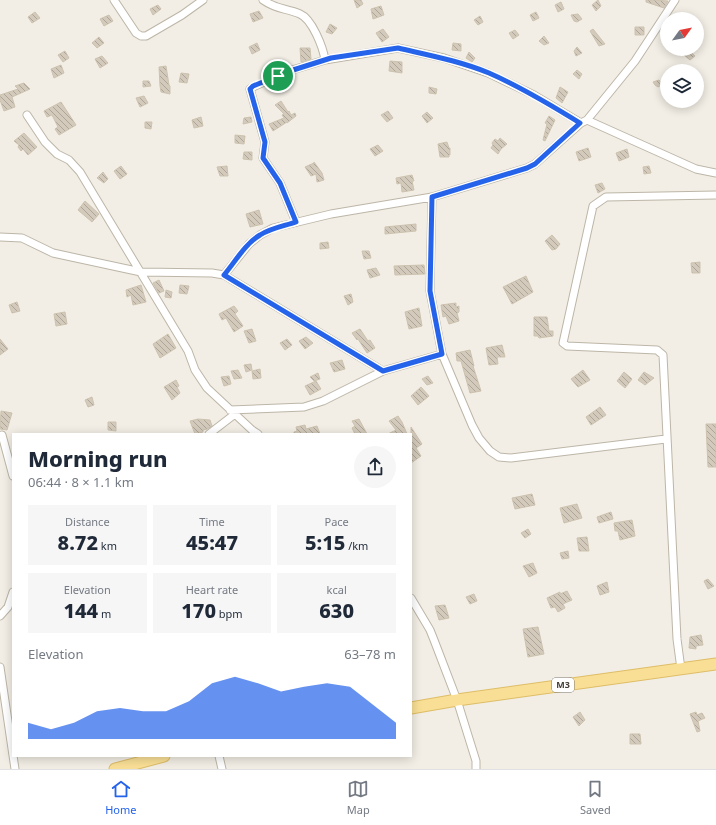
<!DOCTYPE html>
<meta charset="utf-8">
<style>
:root{--surface:#fff;--page:#f6f6f7;--text:#1f2937;--muted:#747a83;--line:#e0e1e3;--accent:#2563eb}
body{margin:0;font-family:"Noto Sans",sans-serif;background:var(--page);color:var(--text);height:100vh;display:flex;flex-direction:column;font-size:15px;white-space:nowrap}
*{box-sizing:border-box;margin:0}
p{font-size:13px;color:var(--muted)}
.icon{flex:none;width:22px;height:22px;fill:none;stroke:currentColor;stroke-width:2;stroke-linecap:round;stroke-linejoin:round}
.map{position:relative;flex:1;overflow:hidden}
.sheet{position:absolute;left:12px;top:433px;width:400px;height:324px;display:flex;flex-direction:column;background:var(--surface);border-radius:0px;box-shadow:0 2px 10px #0003}
.sheet>*{flex:none}
.needle{width:26px;rotate:57deg}
.tools{position:absolute;left:660px;top:12px;display:grid;gap:8px}
.tools a{display:grid;place-items:center;width:44px;height:44px;border-radius:50%;background:var(--surface);box-shadow:0 2px 10px #0003;font-size:20px}
.pin{position:absolute;display:grid;place-items:center;width:34px;height:34px;color:#fff;margin:-17px;border:2px solid #fff;border-radius:50%;box-shadow:0 1px 4px #0007}
.round{display:grid;place-items:center;flex:none;width:42px;height:42px;border-radius:21px;background:var(--page)}
.head{display:flex;align-items:center;justify-content:space-between;height:68px;padding:0 16px}
h1{font-size:22px;font-weight:800;line-height:30px}
.figures{display:grid;grid-template-columns:repeat(3,1fr);gap:6px;height:68px;padding:4px 16px}
.figures div{display:grid;align-content:center;border-radius:0px;background:var(--page);text-align:center}
.figures b{font-size:20px;font-weight:800}
.figures small{font-size:11px;font-weight:400}
.figures p{font-size:11px}
.chart{height:112px;padding:8px 16px}
.chart p{display:flex;justify-content:space-between}
.chart svg{width:100%;height:72px;margin-top:4px;fill:var(--accent);opacity:.7}
.tabs{display:flex;justify-content:space-around;align-items:center;height:56px;border-top:1px solid var(--line);background:var(--surface);font-size:11px;color:var(--muted)}
.tabs a{display:grid;justify-items:center;gap:2px}
.tabs .current{color:var(--accent)}
.map>svg:first-child{display:block}
.building{fill:url(#building-back-hatch);stroke:#cdc2af}
.lines{fill:none;stroke-linecap:round;stroke-linejoin:round}
.minor-casing{stroke:#bdb6a8;stroke-width:9}
.primary-casing{stroke:#debd67;stroke-width:13}
.minor{stroke:#fff;stroke-width:7}
.primary{stroke:#f9df96;stroke-width:11}
.route-casing{stroke:#fff;stroke-width:8}
.route{stroke:#2563eb;stroke-width:5}
.labels{text-anchor:middle;stroke-width:3.5;stroke-linejoin:round;paint-order:stroke}
.shield{fill:#fff;stroke:#7c7872;stroke-width:1}
.shield-label{font-size:9px;font-weight:bold;fill:#443e35}
</style>
<div class="map">
<svg width="716" height="769" viewBox="0 0 716 769">
<defs>
<pattern id="building-back-hatch" width="6" height="6" patternUnits="userSpaceOnUse"><rect width="6" height="6" fill="#d3cabb"/><path d="M-1 5l2 2M0 0l6 6M5-1l2 2" fill="none" stroke="#ada599"/></pattern>
</defs>
<rect width="100%" height="100%" fill="#f2eee5"/>
<!-- building -->
<path class="building" d="M354 0H361L363 4 357 8Z
M598 0 601 6 596 11 592 5Z
M646 0H654L668 1 664 8 646 2Z
M561 2 564 9 558 12 555 5Z
M158 5 161 9 153 15 150 9Z
M381 6 384 15 373 19 371 9Z
M259 11 263 18 253 22 250 14Z
M35 12 40 18 32 23 28 17Z
M536 12 539 18 533 21 530 15Z
M578 14 582 19 577 22 574 21 571 15Z
M109 15 113 21 104 26 100 19Z
M480 16 483 22 478 25 474 20Z
M330 24 337 28 332 34 326 32Z
M635 27H644V35H635Z
M383 29 389 37 382 42 376 33Z
M593 29 605 44 599 46 590 31Z
M515 30 519 35 513 39 509 33Z
M544 36 549 43 544 45 539 41Z
M99 37 104 43 97 48 92 43Z
M257 43 260 50 252 54 249 47Z
M453 43 461 44V51L452 50Z
M577 47 582 53 576 56 574 51Z
M300 48H310L311 59 301 62Z
M689 50 695 56 690 60 684 55Z
M65 51 69 58 63 62 58 55Z
M469 52 475 58 472 62 466 58Z
M102 56 108 63 100 68 95 59Z
M390 61 402 62V73L389 71Z
M284 64 285 67 276 71 274 67Z
M61 65 64 73 54 78 51 69Z
M166 66 169 85 170 86V94L161 92 160 86 159 67Z
M577 70 582 74 579 79 573 74Z
M181 73 189 74 187 83 179 82Z
M659 80 663 84 658 87 655 85 653 82Z
M143 81H149L151 86 143 87Z
M24 83 30 89 12 97 15 107 4 111 0 100V95L18 89 15 86Z
M429 87 437 89 436 94 429 93Z
M560 87 568 92 562 103 556 98Z
M144 96 148 103 140 107 136 98Z
M281 101 288 112 289 111 291 115 295 113 296 116 287 123V122L273 131 269 124 284 118 282 115 284 114 275 105Z
M61 102 76 125 59 135 55 129 58 127 52 115 47 117 44 111Z
M388 111 393 118 387 122 381 115Z
M427 112 433 118 427 123 422 116Z
M549 116 555 120 545 141 543 140 547 124 545 123Z
M201 117 203 126 194 128 192 120Z
M251 117 252 122 243 124 244 118Z
M145 122H152L151 129 145 128Z
M24 133 37 147 28 155 23 149 21 151 18 147 19 145 14 141Z
M235 135 245 136 244 144 235 143Z
M500 138 507 144 501 149 498 154 491 148 493 145 492 143 495 139 498 141Z
M447 142 449 148H450V155H449V157H440L438 144Z
M378 145 383 151 375 156 370 149Z
M588 148 591 157 579 161 576 152Z
M627 149 629 157 619 161 616 153Z
M244 152H252V160L243 159Z
M314 162 322 173 324 180 317 182 316 174 311 176 305 167 314 163Z
M121 166 127 174 120 179 114 171Z
M227 166 228 176H220L217 167Z
M649 166 651 173 644 174 643 167Z
M103 172 108 179 104 183 97 178Z
M412 175 414 181H412L414 190 402 192 401 183 397 184 396 178Z
M602 183 605 189 598 193 595 185Z
M85 201 99 214 92 222 78 210Z
M259 210 263 224 250 227 246 214Z
M416 224V231L385 234V227Z
M552 235 560 244 556 249 552 250 545 241Z
M328 242 329 248 320 249V243Z
M362 251H369L371 258 364 259Z
M700 262V273H692L691 263Z
M424 265 425 274 395 275 394 266Z
M376 268 380 275 370 278 367 270Z
M526 276 533 292 512 304 503 287Z
M159 280 164 291 159 293 153 283Z
M141 285 146 302 133 305 131 295 127 297 126 290Z
M180 285 189 286 187 294 179 293Z
M166 290 172 292 171 298 165 297Z
M351 294 353 302 348 305 344 296Z
M17 302 20 311 12 313 9 305Z
M456 303V307L459 306V312L457 313 459 321 449 324 446 316 443 317 441 305Z
M234 306 238 311 235 314 243 326 234 332 226 318 222 320 219 314Z
M419 308 422 326 409 329 405 312Z
M65 312 67 324 56 326 54 314Z
M534 317H547L549 331H553V336L539 338 538 336H534Z
M252 329 256 341 249 343 244 331Z
M360 329 368 341 370 340 375 348 367 353 358 339 357 340 352 333Z
M168 334 176 348 160 358 153 344Z
M306 337 313 343 305 349 299 341Z
M0 339 8 349 0 355Z
M287 339 292 345 285 350 280 343Z
M502 345 505 357H497L498 364 489 365 486 348Z
M470 350 474 366H473L481 391 470 393 461 361H457L456 353Z
M342 360 345 369 334 372 330 363Z
M251 364 252 370 246 372 244 365Z
M260 369 261 378 253 379 252 371Z
M238 370 242 378 234 379 231 371Z
M583 370 590 380 578 387 571 379Z
M624 372 632 379 625 388 617 381Z
M644 372 654 378 645 385 638 380Z
M318 373 320 379 314 381 310 377Z
M229 376 231 384 224 386 221 377Z
M428 376 433 383 427 385 422 379Z
M176 380 179 386 177 387 180 393 172 400 164 387Z
M316 381 321 389 310 395 305 386Z
M421 387 429 396 418 405 411 396Z
M92 397 94 405 88 407 85 400Z
M600 407 606 415 591 425 586 417Z
M1 411 12 413 7 430 0 429Z
M398 416 402 422 407 434H388L396 430 389 421Z
M198 419 210 420 212 426 207 429 203 430V432L195 434 190 421Z
M359 419 367 434H355L352 428 355 426 352 421Z
M108 422H116V431L108 430Z
M706 424H716V467H708Z
M305 425 306 429 317 426 320 434H294V432L297 431 296 427Z
M411 427 422 444 416 448 421 456 411 463Z
M532 494 535 505 515 509 512 498Z
M577 504 582 518 564 523 560 508Z
M611 512 613 519 599 523 597 517Z
M632 520 635 536 620 540 618 531H615L614 523Z
M528 529 531 534 525 538 521 533Z
M587 537 589 551H579L577 538Z
M568 551 569 558 562 559 560 553Z
M533 563 537 573 529 577 523 566Z
M708 579 714 586 708 589 704 581Z
M607 582 609 592 600 595 597 586Z
M567 591 572 600 563 604 565 608 558 612 555 607 551 608 547 598 560 592V594Z
M474 594 477 601 470 604 466 597Z
M445 605 449 618 439 620 435 606Z
M538 627 544 654 528 657 523 629Z
M701 635 703 645 696 646V649L689 648 690 637Z
M580 712 585 720 579 726 573 717Z
M696 712 697 715 702 713 705 718 698 721 700 731 697 732 690 714Z
M630 734H640L641 744H630Z"/>
<g class="lines">
<!-- minor casing -->
<g class="minor-casing">
<path id="minor" d="M114 0 136 33 141 36H146L182 15 203 0
M263 0C277 10 286 8 300 14 312 19 323 47 325 60L398 48 444 58 488 73 534 95 581 123
M27 115 45 142 57 154 69 160 80 172 188 351 195 370 207 388 252 430 258 434
M587 120 696 169 716 173
M296 222 280 183 263 158 265 142 250 89 253 87 289 71 325 60
M0 237 22 238 53 253 141 272 212 273 224 275 383 371
M224 275 249 244 260 235 273 228 331 214 432 197
M230 410 304 407 323 401 383 371 442 354
M209 434 235 414
M2 435 13 476
M666 439 511 458 499 457 490 451 479 438 472 425 442 354 430 291 432 197 527 168 535 164 581 123 587 120 635 61 675 0
M411 598 430 630 434 640 457 700 476 761V769
M0 616 8 607 13 592
M0 667 15 769
M681 669 677 639 663 355 657 350 567 346 563 343 593 206 606 197 716 195
M219 756 222 769"/>
</g>
<!-- primary casing -->
<g class="primary-casing">
<path id="primary" d="M411 708 457 700 716 664
M115 769 164 756"/>
</g>
<!-- minor -->
<use href="#minor" class="minor"/>
<!-- primary -->
<use href="#primary" class="primary"/>
</g>
<g class="lines">
<!-- route casing -->
<g class="route-casing">
<path id="route" d="M398 48C428 55 460 61 489 73 521 87 551 105 580 123L535 164 527 168 432 197 430 291 442 354 383 371 224 275C235 262 245 244 260 235 271 228 284 226 296 222L280 183 263 158 265 142 250 89 253 86 290 71 331 58Z"/>
</g>
<!-- route -->
<use href="#route" class="route"/>
</g>
<g class="labels">
<!-- shield labels -->
<rect class="shield" x="552" y="678" width="22" height="14" rx="3"/>
<g class="shield-label">
<text x="563" y="688">M3</text>
</g>
</g>
</svg>
<div class="tools">
<a><svg class="needle" viewBox="-14 -14 28 28"><path d="M0-13l5 13h-10z" fill="#e53935"/><path d="M0 13l5-13h-10z" fill="#747a83"/></svg></a>
<a><svg class="icon" aria-label="layers" viewBox="0 0 24 24"><path d="M12 4l9 5-9 5-9-5zM3 14l9 5 9-5"/></svg></a>
</div>
<div class="pin" style="left:278px;top:76px;background:#1e9e55"><svg class="icon" aria-label="arrive" viewBox="0 0 24 24"><path d="M6 21V4h12l-3 4 3 4H6"/></svg></div>
<section class="sheet">
<div class="head"><div><h1>Morning run</h1><p>06:44 · 8 × 1.1 km</p></div><a class="round"><svg class="icon" aria-label="share" viewBox="0 0 24 24"><path d="M12 15V3M7 8l5-5 5 5M5 13v7h14v-7"/></svg></a></div>
<div class="figures">
<div><p>Distance</p><b>8.72<small> km</small></b></div>
<div><p>Time</p><b>45:47</b></div>
<div><p>Pace</p><b>5:15<small> /km</small></b></div>
</div>
<div class="figures">
<div><p>Elevation</p><b>144<small> m</small></b></div>
<div><p>Heart rate</p><b>170<small> bpm</small></b></div>
<div><p>kcal</p><b>630</b></div>
</div>
<div class="chart"><p><span>Elevation</span>63–78 m</p>
<svg viewBox="0 0 160 44" preserveAspectRatio="none"><path d="M0 44V34L10 38L20 34L30 27L40 25L50 27L60 27L70 21L80 10L90 6L100 10L110 15L120 12L130 10L140 12L150 23L160 34V44z"/></svg>
</div>
</section>
</div>
<nav class="tabs">
<a class="current"><svg class="icon" aria-label="home" viewBox="0 0 24 24"><path d="M3 11l9-7 9 7M6 9v11h12V9"/></svg>Home</a>
<a><svg class="icon" aria-label="map" viewBox="0 0 24 24"><path d="M3 6l6-2 6 2 6-2v14l-6 2-6-2-6 2zM9 4v14M15 6v14"/></svg>Map</a>
<a><svg class="icon" aria-label="saved" viewBox="0 0 24 24"><path d="M7 4h10v16l-5-4-5 4z"/></svg>Saved</a>
</nav>
